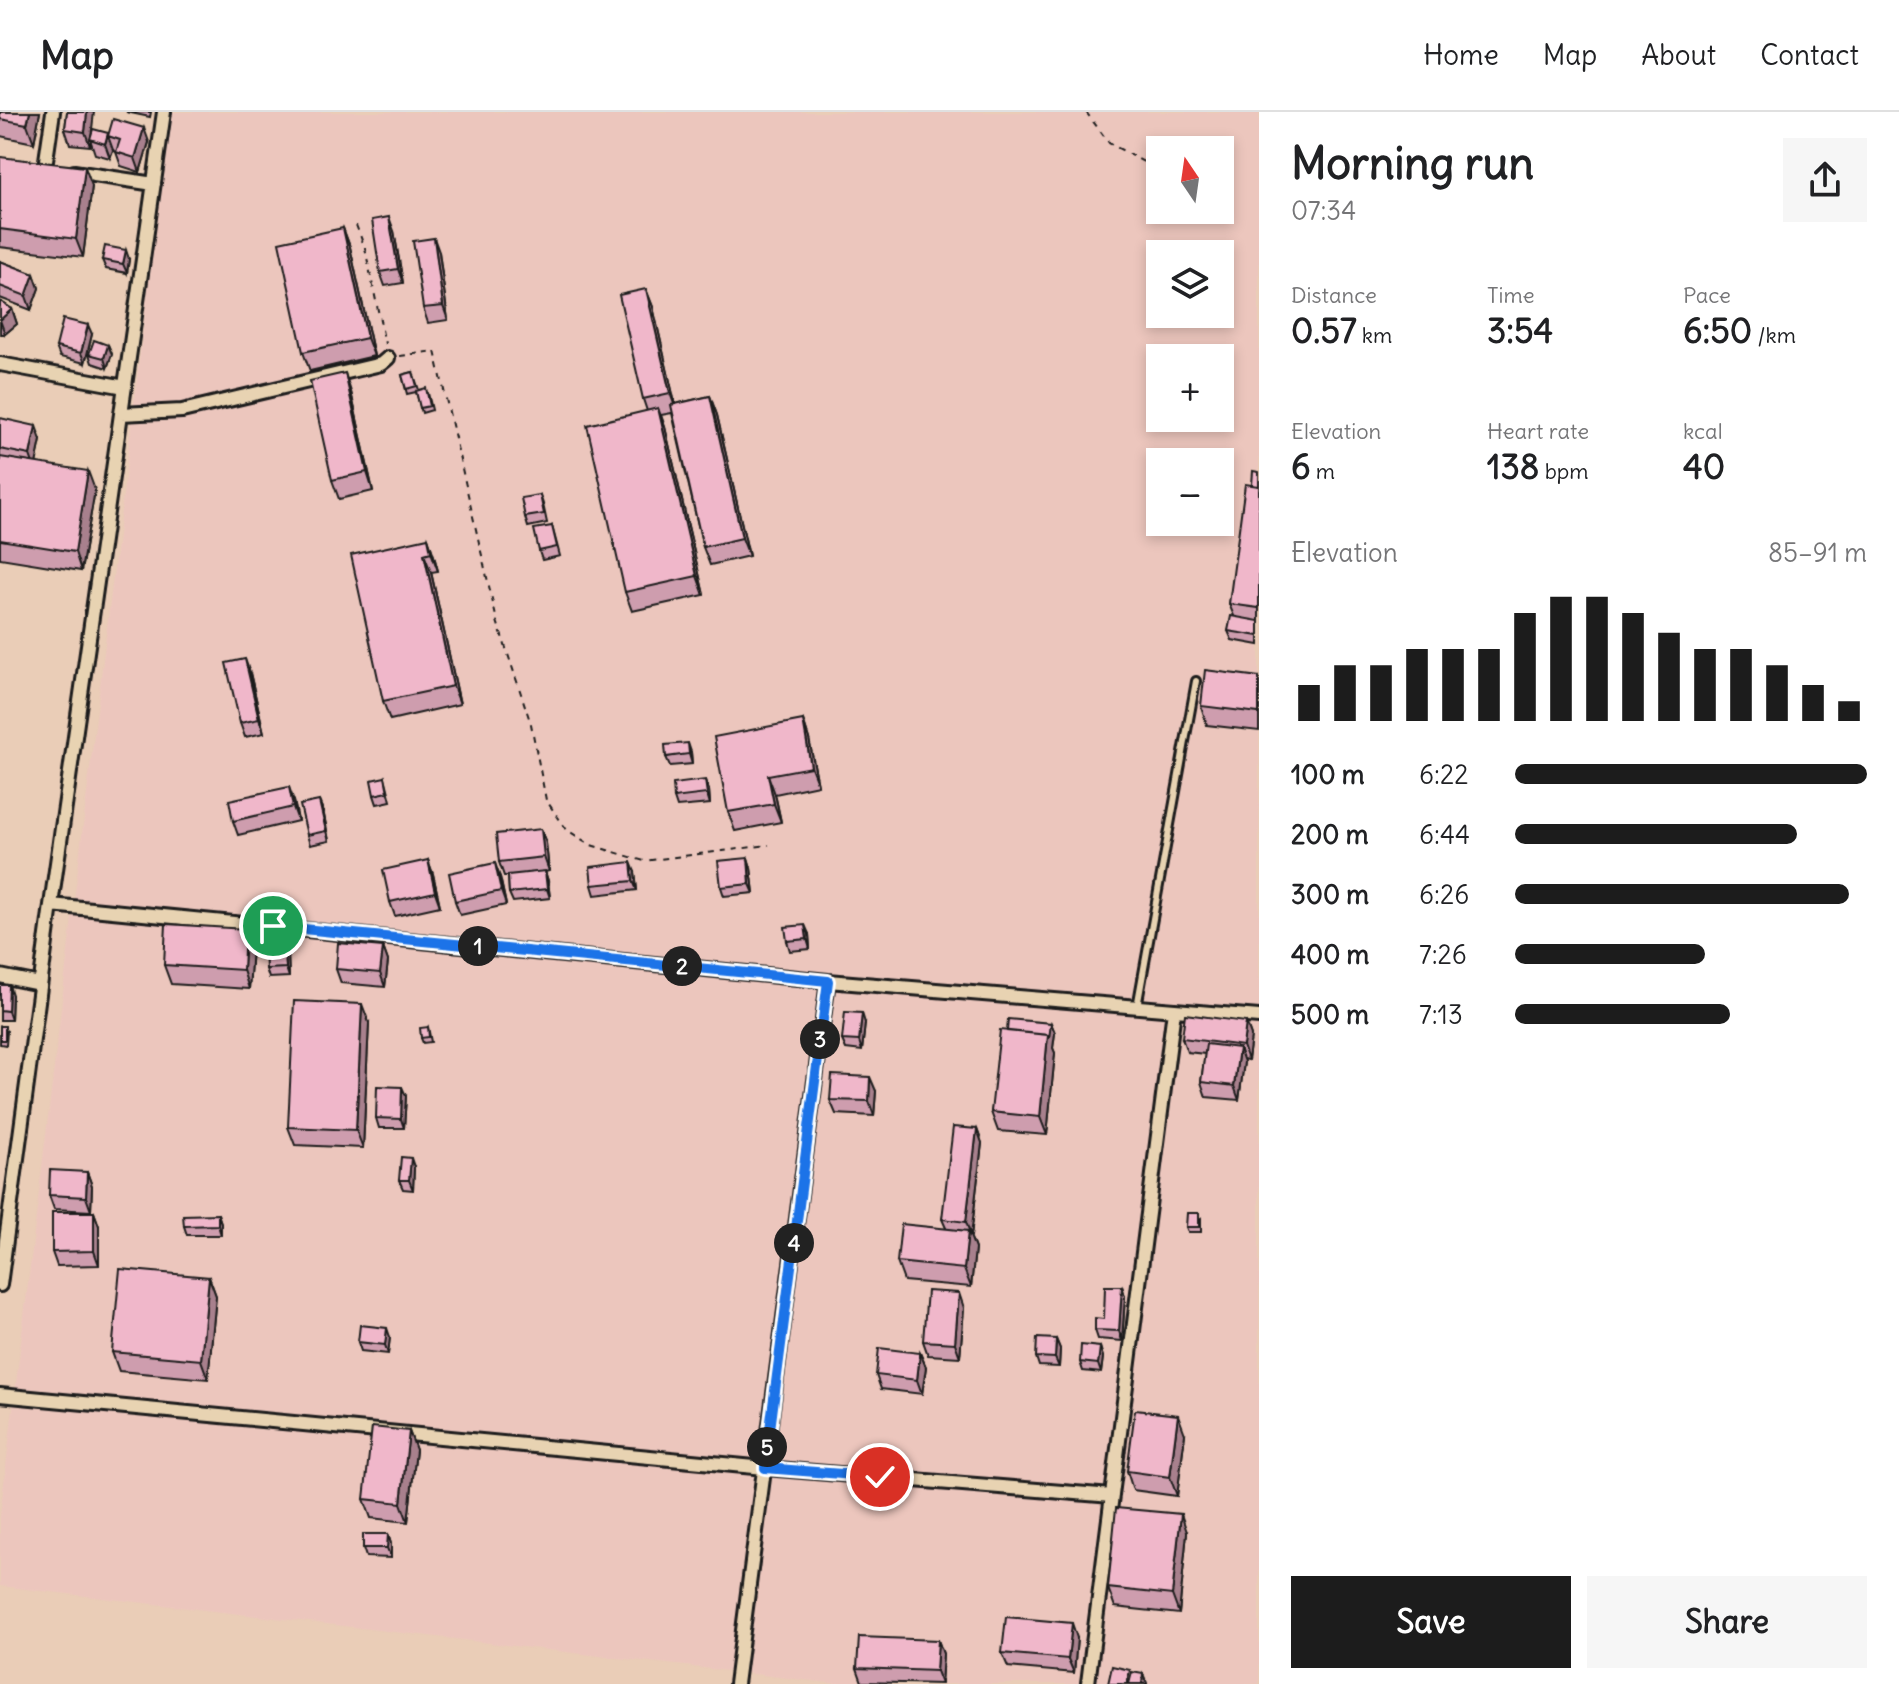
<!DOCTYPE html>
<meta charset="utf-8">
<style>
:root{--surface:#fff;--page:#f6f6f6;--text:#202124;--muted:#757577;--line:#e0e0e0;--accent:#1c1c1c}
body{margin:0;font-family:Delius,sans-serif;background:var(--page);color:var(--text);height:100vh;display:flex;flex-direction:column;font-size:30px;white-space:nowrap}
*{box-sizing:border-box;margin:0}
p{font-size:26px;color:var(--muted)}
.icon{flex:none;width:44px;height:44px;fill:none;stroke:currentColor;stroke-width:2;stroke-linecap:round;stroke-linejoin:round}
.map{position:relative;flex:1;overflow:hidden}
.sheet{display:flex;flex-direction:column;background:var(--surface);width:640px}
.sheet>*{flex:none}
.needle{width:52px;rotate:347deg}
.controls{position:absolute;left:1146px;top:24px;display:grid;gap:16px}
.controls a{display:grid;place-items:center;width:88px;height:88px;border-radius:0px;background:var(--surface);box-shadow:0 4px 12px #0003;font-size:40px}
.pin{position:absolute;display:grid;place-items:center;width:68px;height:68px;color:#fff;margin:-34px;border:4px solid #fff;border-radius:50%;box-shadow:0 2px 8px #0007}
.km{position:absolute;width:40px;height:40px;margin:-20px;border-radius:50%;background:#222;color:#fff;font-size:22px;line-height:40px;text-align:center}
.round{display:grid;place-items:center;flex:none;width:84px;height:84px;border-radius:0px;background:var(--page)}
.headline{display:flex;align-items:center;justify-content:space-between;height:136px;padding:0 32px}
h1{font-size:44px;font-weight:700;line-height:60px}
.figures{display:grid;grid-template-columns:repeat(3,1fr);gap:12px;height:136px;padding:8px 32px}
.figures div{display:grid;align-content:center}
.figures b{font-size:34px;font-weight:700}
.figures small{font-size:22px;font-weight:400}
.figures p{font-size:22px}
.chart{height:224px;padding:16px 32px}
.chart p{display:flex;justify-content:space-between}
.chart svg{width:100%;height:144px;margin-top:8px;stroke:var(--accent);stroke-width:6}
.primary-button{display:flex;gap:16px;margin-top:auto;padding:16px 32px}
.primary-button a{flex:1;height:92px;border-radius:0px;background:var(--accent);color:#fff;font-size:32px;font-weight:700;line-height:92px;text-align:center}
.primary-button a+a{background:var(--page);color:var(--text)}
ul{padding:0 32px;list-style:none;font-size:26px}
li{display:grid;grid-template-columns:128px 96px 1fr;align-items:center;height:60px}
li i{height:20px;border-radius:10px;background:var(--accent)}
header{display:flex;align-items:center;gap:48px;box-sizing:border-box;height:112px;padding:0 40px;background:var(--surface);border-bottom:2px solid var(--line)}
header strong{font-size:38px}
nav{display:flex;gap:44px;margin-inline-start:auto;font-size:28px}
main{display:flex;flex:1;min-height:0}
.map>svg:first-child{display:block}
.built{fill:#ecc6bd;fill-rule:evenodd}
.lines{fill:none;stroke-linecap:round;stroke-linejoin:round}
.service-casing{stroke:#1c1c1c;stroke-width:12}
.minor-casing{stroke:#1c1c1c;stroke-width:18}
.path{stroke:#1c1c1c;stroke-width:2;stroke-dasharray:6 6;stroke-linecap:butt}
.service{stroke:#e8d3b2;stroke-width:6}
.minor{stroke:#e8d3b2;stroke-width:12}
.wall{fill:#ce9dae;stroke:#1c1c1c;stroke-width:2}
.shaded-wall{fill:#a8808d;stroke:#1c1c1c;stroke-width:2}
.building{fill:#f0b7ca;stroke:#1c1c1c;stroke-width:2}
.route-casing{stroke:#fff;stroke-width:16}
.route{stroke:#1a73e8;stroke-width:10}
</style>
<header>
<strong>Map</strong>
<nav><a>Home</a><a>Map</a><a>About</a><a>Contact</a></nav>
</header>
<main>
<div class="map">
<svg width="1259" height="1572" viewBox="0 0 1259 1572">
<rect width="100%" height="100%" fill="#eacdb7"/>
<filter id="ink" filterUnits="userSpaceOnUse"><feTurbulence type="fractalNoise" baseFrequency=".0125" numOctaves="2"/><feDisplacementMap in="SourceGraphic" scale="16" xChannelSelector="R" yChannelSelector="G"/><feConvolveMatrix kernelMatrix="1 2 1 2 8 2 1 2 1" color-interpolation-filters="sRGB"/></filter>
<g filter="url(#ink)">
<!-- built -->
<path class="built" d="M169 0H1259V1572H839L0 1474V1404ZM1160 38H1220V98H1160ZM1160 142H1220V202H1160ZM1160 246H1220V306H1160ZM1160 350H1220V410H1160Z"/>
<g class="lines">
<!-- service casing -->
<g class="service-casing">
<path id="service" d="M1137 895 1196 569"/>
</g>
<!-- minor casing -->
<g class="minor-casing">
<path id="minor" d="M164 0 51 793 828 869 736 1572
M45 55 53 0
M74 60 154 72
M0 252 125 275
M121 302 182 299 381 252 388 246
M0 864 40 872
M828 869 1259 905
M0 1173 51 793
M0 1283 765 1356 1112 1384
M1088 1571 1174 898"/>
</g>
<!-- path -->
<path class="path" d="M1086 0 1109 31 1160 59
M356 113 365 136 385 232
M400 244 435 239 497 509 531 612 546 688 567 718 591 733 644 749 769 733"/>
<!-- service -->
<use href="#service" class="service"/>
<!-- minor -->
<use href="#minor" class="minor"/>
</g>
<!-- wall -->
<path class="wall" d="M0 0H40L34 31 0 24Z
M67 0 92 22H108L149 30 140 60 121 54 116 40 113 38 110 46 95 42 91 30 90 34 70 32 65 17Z
M126 0H151L150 5Z
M0 45 92 74 83 145 0 135Z
M343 116 350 135 374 244 310 259 303 240Z
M394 119 403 171 385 174 380 160Z
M439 140 448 208 428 211 423 196Z
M129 147 127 161 106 157 102 148Z
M0 149 34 162 39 176 31 198 0 186Z
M646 177 653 195 675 292 710 284 717 303 749 444 710 453 703 435 672 301 661 303 665 315 704 483 632 499 625 480 647 299 643 287Z
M0 189 12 197 17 212 5 222H0Z
M92 222 85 251 60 245 56 235Z
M108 233 112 242 107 256 92 251 89 242Z
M413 260 419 278 428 281 432 298 422 301 416 280 407 282 402 263Z
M351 280 373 379 339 387 332 368Z
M0 306 41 328 36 351 95 378 81 459 0 446Z
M1259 360V533L1232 528 1228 519 1234 504 1229 492 1252 373Z
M540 383 543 392 547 411 528 415 525 405Z
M552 414 560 444 542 448 539 439Z
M428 426 434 444 438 459 431 460 460 592 390 608 383 589Z
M250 561 264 621 245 625 240 611Z
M1259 565V619L1207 613 1201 594Z
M803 608 809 627 818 673 775 682 781 710 735 719 728 700Z
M691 640 692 652 670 654 666 645Z
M385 665 391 689 377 692 374 683Z
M709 678 710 692 677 695 674 686Z
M294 689 298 709 238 723 233 709Z
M323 698 329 729 310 733 307 723Z
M546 731 549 759 545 760 548 769 550 786 513 790 509 781 508 764H504L499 750Z
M748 746 751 756 754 781 724 784 721 775Z
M428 748 433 762 440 794 395 804 390 790Z
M635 760 637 778 595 783 592 773Z
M500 765 506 793 460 803 455 789Z
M245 817 252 836 249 877 171 872 164 853Z
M809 822 810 837 790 839 787 829Z
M284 833 288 842 289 865 269 866 266 857Z
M383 835 388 849 385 875 341 871 336 857Z
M0 873 12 883 11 908H0Z
M1246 910 1251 924 1248 948 1243 947 1244 950 1239 988 1206 985 1201 970 1205 942 1187 940 1182 926Z
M369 911 363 1036 295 1033 288 1015Z
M865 911 862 939 846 937 842 928Z
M1051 911 1055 921 1053 936 1055 941 1047 1023 998 1019 991 1000 1007 919Z
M0 914 7 919 6 933 0 932Z
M428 915 431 930 423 931 421 926Z
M876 979 874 1004 836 1002 830 988Z
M406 984 404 1016H379L376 1006Z
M977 1017 982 1031 971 1124H970L975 1137 971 1175 904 1169 897 1150 946 1116 942 1107Z
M414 1055 413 1078 403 1077 399 1068Z
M87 1060 92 1074 91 1099 54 1097 49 1083Z
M94 1100 99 1114V1153L57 1154 52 1140Z
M218 1102 221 1111V1123H187L184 1114Z
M1201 1106V1120H1188L1186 1115Z
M209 1165 216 1184 208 1267 119 1259 112 1240Z
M1122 1174 1125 1184 1122 1229 1098 1227 1095 1218 1104 1207Z
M964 1196 960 1245 928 1243 923 1229Z
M390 1225 388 1242 361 1239 358 1230Z
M1056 1227 1060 1237 1059 1255 1039 1254 1036 1245Z
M1100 1235 1103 1245 1101 1261 1083 1259 1080 1250Z
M920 1241 926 1255 922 1282 881 1277 876 1263Z
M409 1319 416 1338 408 1410 371 1406 364 1387Z
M1185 1322 1177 1384 1133 1378 1127 1359Z
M1187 1420 1179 1502 1115 1495 1108 1476Z
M388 1422 391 1432V1446L366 1445 363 1436Z
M1077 1526 1074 1561 1008 1555 1002 1541Z
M938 1528 943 1542 941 1572 862 1570 857 1556Z"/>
<!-- shaded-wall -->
<path class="shaded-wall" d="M30 0H40L34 31 27 12Z
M87 0H94L90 34 85 20Z
M144 16 149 30 140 60 135 46Z
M108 24 113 38 110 46 105 32Z
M85 55 92 74 83 145 76 127Z
M389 105 394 119 403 171 398 157Z
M343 116 350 135 374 244 367 226Z
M434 126 439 140 448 208 443 194Z
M126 138 129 147 127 161 123 152Z
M34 162 39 176 31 198 26 184Z
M646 177 653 195 677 300 670 281Z
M12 197 17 212 5 222 0 208Z
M88 213 92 222 85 251 81 241Z
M108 233 112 242 107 256 104 246Z
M345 261 351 280 373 379 367 360Z
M710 284 717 303 749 444 742 426Z
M658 296 665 315 704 483 697 464Z
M36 314 41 328 35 357 30 343Z
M88 359 95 378 81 459 75 440Z
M428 426 434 444 438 459 431 440Z
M424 442 431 460 460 592 453 574Z
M245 547 250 561 264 621 259 607Z
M803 608 809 627 818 673 811 655Z
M688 631 691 640 692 652 689 642Z
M768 663 775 682 781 710 774 692Z
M705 668 709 678 710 692 707 682Z
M289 675 294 689 298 709 293 695Z
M319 689 323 698 329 729 326 719Z
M541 717 546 731 549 759 544 745Z
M748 746 751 756 754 781 750 772Z
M428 748 433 762 440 794 435 780Z
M631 750 635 760 637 778 633 769Z
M495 751 500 765 506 793 501 779Z
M545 759 548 769 550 786 547 777Z
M805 813 809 822 810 837 807 827Z
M245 817 252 836 249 877 243 858Z
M284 833 288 842 289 865 286 856Z
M383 835 388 849 385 875 380 861Z
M9 873 12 883 11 908 8 899Z
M362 892 369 911 363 1036 356 1018Z
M862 901 865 911 862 939 859 929Z
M1246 910 1251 924 1248 948 1243 934Z
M1051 911 1055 921 1053 936 1055 941 1047 1023 1040 1005 1048 923Z
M1239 936 1244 950 1239 988 1234 974Z
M870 965 876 979 874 1004 869 989Z
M402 975 406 984 404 1016 401 1007Z
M977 1017 982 1031 971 1124 966 1110Z
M411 1046 414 1055 413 1078 409 1068Z
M87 1060 92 1074 91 1099 86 1085Z
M94 1100 99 1114V1153L94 1139Z
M218 1102 221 1111V1123L218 1113Z
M968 1119 975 1137 971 1175 964 1157Z
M209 1165 216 1184 208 1267 201 1248Z
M1122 1174 1125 1184 1122 1229 1119 1219Z
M959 1181 964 1196 960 1245 955 1231Z
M387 1216 390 1225 388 1242 385 1233Z
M1056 1227 1060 1237 1059 1255 1055 1246Z
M1100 1235 1103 1245 1101 1261 1098 1252Z
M920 1241 926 1255 922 1282 917 1268Z
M1178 1303 1185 1322 1177 1384 1170 1365Z
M409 1319 416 1338 408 1410 401 1391Z
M1181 1402 1187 1420 1179 1502 1172 1483Z
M388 1422 391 1432V1446L387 1436Z
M1072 1511 1077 1526 1074 1561 1068 1547Z
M938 1528 943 1542 941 1572 936 1559Z
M1143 1562 1147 1571V1572H1142Z"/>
<!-- building -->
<path class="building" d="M0 0H30L27 12 0 7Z
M67 0H87L85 20 65 17Z
M113 7 144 16 135 46 116 40 120 28 108 24Z
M93 17 108 21 105 32 90 27Z
M0 45 85 55 76 127 0 117Z
M389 105 398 157 380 160 372 108Z
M343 116 367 226 303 240 279 130Z
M434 126 443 194 423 196 413 129Z
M105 134 126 138 123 152 102 148Z
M0 149 34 162 26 184 0 174Z
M646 177 670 281 643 287 619 183Z
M0 189 12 197 0 208Z
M63 207 88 213 81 241 56 235Z
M94 228 108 233 104 246 89 242Z
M413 260 417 274 406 277 402 263Z
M345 261 367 360 332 368 310 269Z
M426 276 430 294 420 296 416 279Z
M710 284 742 426 703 435 671 293Z
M658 296 697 464 625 480 587 313Z
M0 306 36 314 30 343 0 337Z
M0 345 88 359 75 440 0 428Z
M1253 359 1259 360V374L1252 373Z
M1245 372 1259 374V496L1229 492Z
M540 383 544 402 525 405 521 386Z
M552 414 557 435 539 439 534 417Z
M428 426 431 440 424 442 453 574 383 589 351 443Z
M1231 504 1259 509V524L1228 519Z
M245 547 259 607 240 611 226 551Z
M1205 558 1259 565V601L1201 594Z
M803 608 811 655 768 663 774 692 728 700 714 625Z
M688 631 689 642 666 645 665 633Z
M385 665 388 680 374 683 371 668Z
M705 668 707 682 674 686 673 672Z
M289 675 293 695 233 709 229 688Z
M319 689 326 719 307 723 300 693Z
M541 717 544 745 499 750 496 722Z
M748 746 750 772 721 775 718 749Z
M428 748 435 780 390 790 383 758Z
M631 750 633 769 592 773 590 755Z
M495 751 501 779 455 789 449 761Z
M545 759 547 777 509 781 508 763Z
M166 812 245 817 243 858 164 853Z
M805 813 807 827 787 829 785 815Z
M338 831 383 835 380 861 336 857Z
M284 833 286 856 266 857 265 834Z
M0 873H9L8 899 0 898Z
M294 889 362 892 356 1018 288 1015Z
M845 900 862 901 859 929 842 928Z
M1185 902 1246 910 1243 934 1182 926Z
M1008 907 1051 911 1049 927 1048 923 1007 919Z
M0 914H5V928H0Z
M428 915 429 925 421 926 420 916Z
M1000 918 1048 923 1040 1005 991 1000Z
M1206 932 1239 936 1234 974 1201 970Z
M832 963 870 965 869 989 830 988Z
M377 974 402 975 401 1007 376 1006Z
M953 1015 977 1017 966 1110 942 1107Z
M401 1045 411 1046 409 1068H399Z
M50 1058 87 1060 86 1085 49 1083Z
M52 1100H94V1139L52 1140Z
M1187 1101H1199V1115H1186Z
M218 1102V1113L184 1114 183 1103Z
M901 1112 968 1119 964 1157 897 1150Z
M120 1157 209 1165 201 1248 112 1240Z
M1105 1174H1122L1119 1219 1095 1218V1206L1104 1207Z
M927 1179 959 1181 955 1231 923 1229Z
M360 1213 387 1216 385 1233 358 1230Z
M1037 1226 1056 1227 1055 1246 1036 1245Z
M1081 1233 1100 1235 1098 1252 1080 1250Z
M879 1236 920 1241 917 1268 876 1263Z
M1135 1298 1178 1303 1170 1365 1127 1359Z
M372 1315 409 1319 401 1391 364 1387Z
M1116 1396 1181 1402 1172 1483 1108 1476Z
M363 1422H388L387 1436H363Z
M1006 1505 1072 1511 1068 1547 1002 1541Z
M859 1525 938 1528 936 1559 857 1556Z
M1112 1554 1130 1558 1127 1572H1108Z
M1132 1560 1143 1562 1142 1572H1129Z"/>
</g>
<g class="lines" filter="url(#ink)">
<!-- route casing -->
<g class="route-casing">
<path id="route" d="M273 814 828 869 765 1356 880 1365"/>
</g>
<!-- route -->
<use href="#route" class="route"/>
</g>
</svg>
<div class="controls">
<a><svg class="needle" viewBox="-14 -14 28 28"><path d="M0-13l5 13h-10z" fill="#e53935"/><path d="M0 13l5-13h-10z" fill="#757577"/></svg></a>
<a><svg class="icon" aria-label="layers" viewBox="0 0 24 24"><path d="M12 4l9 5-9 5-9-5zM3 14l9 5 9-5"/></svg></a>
<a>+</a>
<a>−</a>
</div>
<div class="pin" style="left:273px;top:814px;background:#1e9e55"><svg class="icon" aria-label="arrive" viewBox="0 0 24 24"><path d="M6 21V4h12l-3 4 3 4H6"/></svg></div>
<div class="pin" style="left:880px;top:1365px;background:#d93025"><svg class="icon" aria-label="check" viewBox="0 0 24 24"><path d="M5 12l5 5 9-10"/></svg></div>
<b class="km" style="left:478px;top:834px">1</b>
<b class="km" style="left:682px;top:854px">2</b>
<b class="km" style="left:820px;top:927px">3</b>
<b class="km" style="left:794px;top:1131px">4</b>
<b class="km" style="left:767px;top:1335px">5</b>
</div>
<section class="sheet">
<div class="headline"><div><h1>Morning run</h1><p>07:34</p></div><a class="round"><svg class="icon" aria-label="share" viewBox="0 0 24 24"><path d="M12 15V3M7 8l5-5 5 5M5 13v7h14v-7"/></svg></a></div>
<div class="figures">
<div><p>Distance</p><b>0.57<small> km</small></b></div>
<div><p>Time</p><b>3:54</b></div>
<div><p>Pace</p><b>6:50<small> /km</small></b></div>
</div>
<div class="figures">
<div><p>Elevation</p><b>6<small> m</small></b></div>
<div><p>Heart rate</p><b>138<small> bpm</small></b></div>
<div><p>kcal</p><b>40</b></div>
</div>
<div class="chart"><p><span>Elevation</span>85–91 m</p>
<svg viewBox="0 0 160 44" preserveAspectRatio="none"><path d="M5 44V33M15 44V27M25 44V27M35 44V22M45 44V22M55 44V22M65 44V11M75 44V6M85 44V6M95 44V11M105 44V17M115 44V22M125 44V22M135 44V27M145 44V33M155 44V38"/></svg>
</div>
<ul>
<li><b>100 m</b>6:22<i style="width:100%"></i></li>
<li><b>200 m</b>6:44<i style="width:80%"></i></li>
<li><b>300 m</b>6:26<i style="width:95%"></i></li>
<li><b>400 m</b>7:26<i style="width:54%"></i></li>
<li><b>500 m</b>7:13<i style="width:61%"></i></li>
</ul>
<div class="primary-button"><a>Save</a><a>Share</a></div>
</section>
</main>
